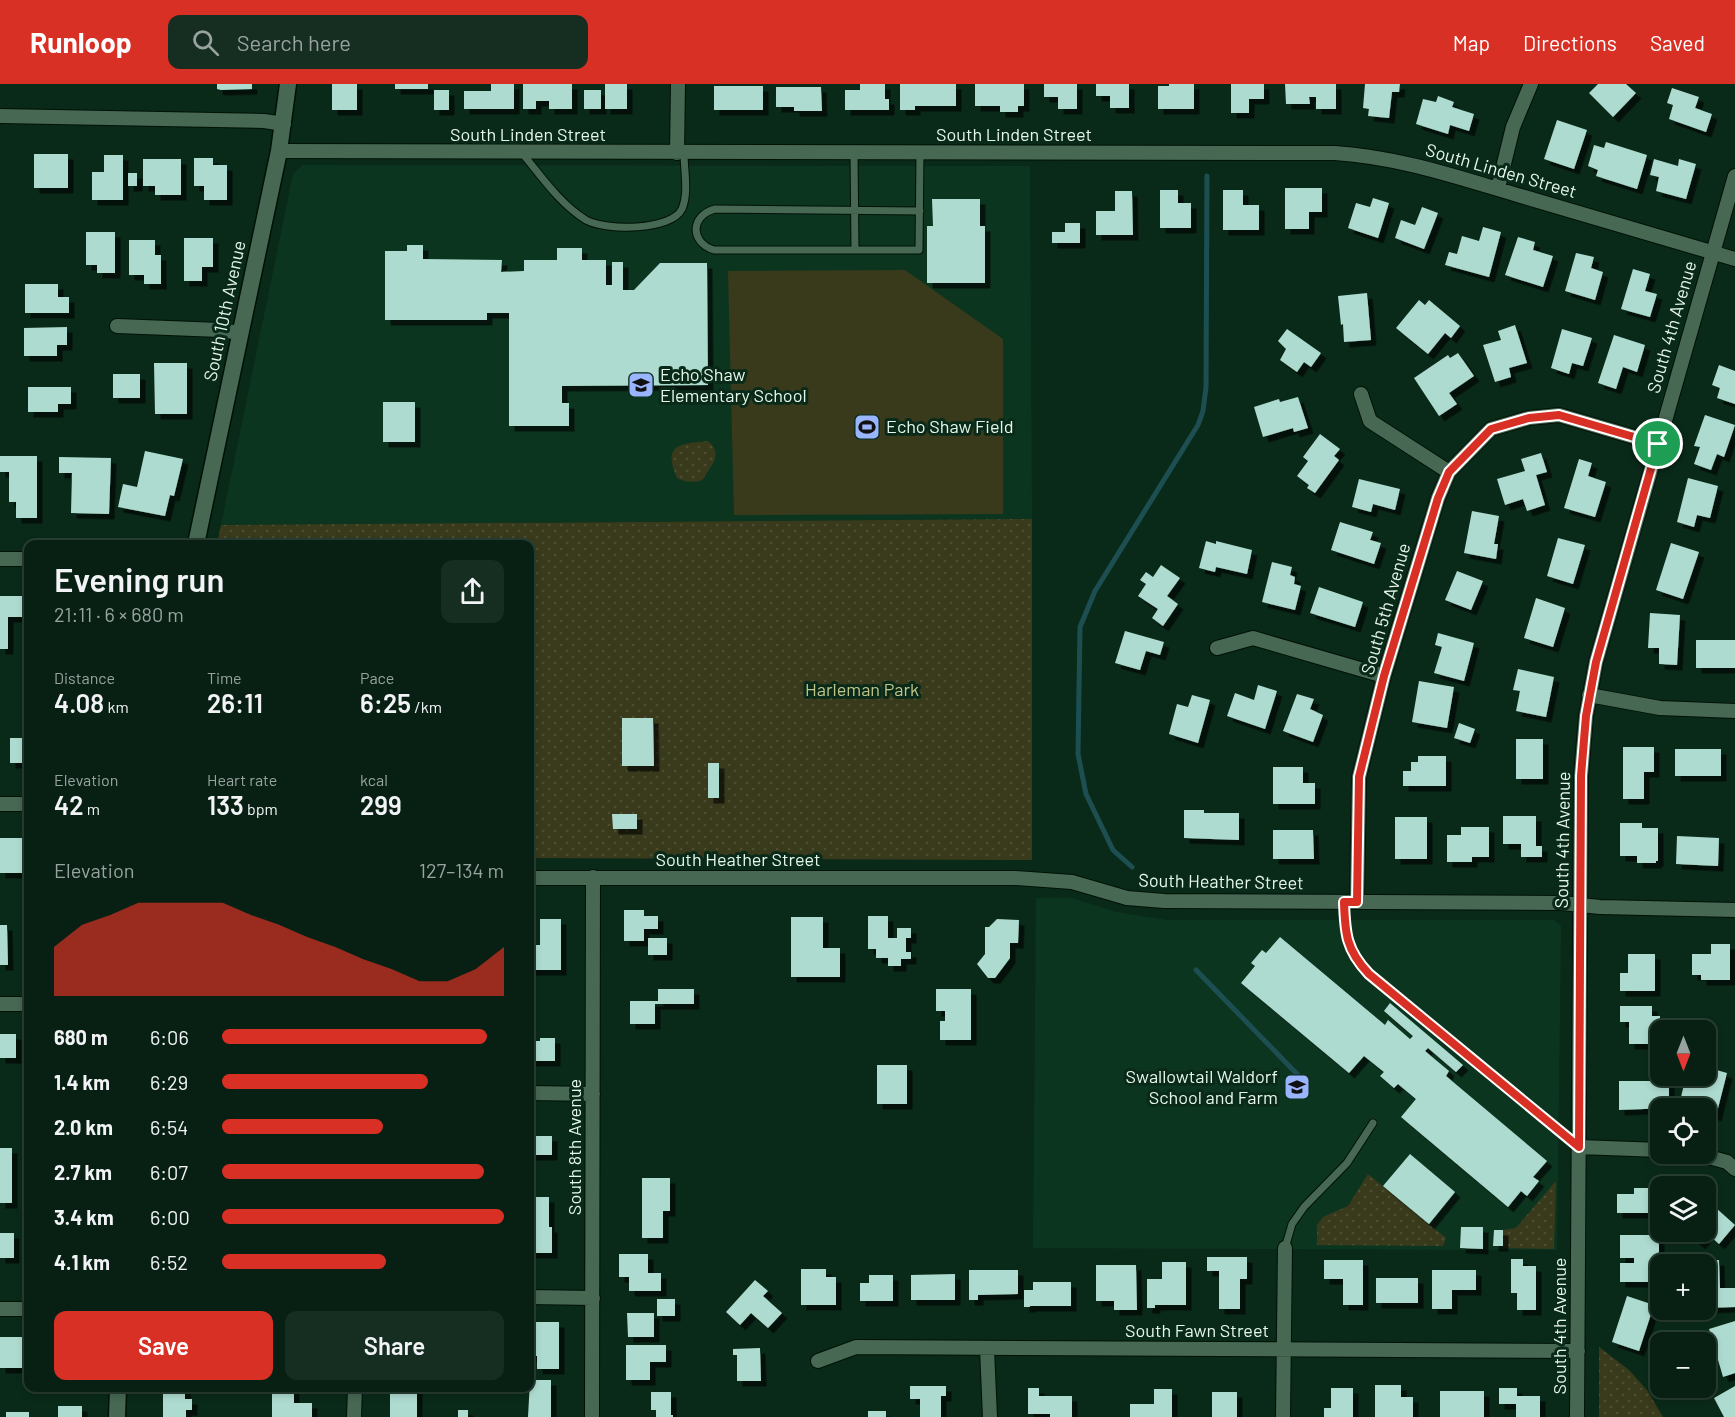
<!DOCTYPE html>
<meta charset="utf-8">
<style>
:root{--surface:#082013;--page:#162d21;--text:#f1f3f6;--muted:#98a3a0;--line:#293e33;--accent:#d93025}
body{margin:0;font-family:Barlow,sans-serif;background:var(--page);color:var(--text);height:100vh;display:flex;flex-direction:column;font-size:22px;white-space:nowrap}
*{box-sizing:border-box;margin:0}
p{font-size:20px;color:var(--muted)}
.icon{flex:none;width:33px;height:33px;fill:none;stroke:currentColor;stroke-width:2;stroke-linecap:round;stroke-linejoin:round}
.map{position:relative;flex:1;overflow:hidden}
.drawer{position:absolute;left:24px;top:456px;width:510px;height:852px;display:flex;flex-direction:column;background:var(--surface);border-radius:12px;box-shadow:0 3px 9px #0003,0 0 0 2px var(--line)}
.drawer>*{flex:none}
.needle{width:39px;rotate:180deg}
.controls{position:absolute;left:1650px;top:936px;display:grid;gap:12px}
.controls a{display:grid;place-items:center;width:66px;height:66px;border-radius:12px;background:var(--surface);box-shadow:0 3px 9px #0003,0 0 0 2px var(--line);font-size:30px}
.pin{position:absolute;display:grid;place-items:center;width:51px;height:51px;color:#fff;margin:-26px;border:3px solid #fff;border-radius:50%;box-shadow:0 2px 6px #0007}
.round{display:grid;place-items:center;flex:none;width:63px;height:63px;border-radius:12px;background:var(--page)}
.summary{display:flex;align-items:center;justify-content:space-between;height:102px;padding:0 30px}
h1{font-size:33px;font-weight:600;line-height:45px}
.stats{display:grid;grid-template-columns:repeat(3,1fr);gap:9px;height:102px;padding:6px 30px}
.stats div{display:grid;align-content:center}
.stats b{font-size:26px;font-weight:600}
.stats small{font-size:16px;font-weight:400}
.stats p{font-size:16px}
.chart{height:168px;padding:12px 30px}
.chart p{display:flex;justify-content:space-between}
.chart svg{width:100%;height:108px;margin-top:6px;fill:var(--accent);opacity:.7}
.action{display:flex;gap:12px;margin-top:auto;padding:12px 30px}
.action a{flex:1;height:69px;border-radius:12px;background:var(--accent);color:#fff;font-size:24px;font-weight:600;line-height:69px;text-align:center}
.action a+a{background:var(--page);color:var(--text)}
ul{padding:0 30px;list-style:none;font-size:20px}
li{display:grid;grid-template-columns:96px 72px 1fr;align-items:center;height:45px}
li i{height:15px;border-radius:8px;background:var(--accent)}
header{display:flex;align-items:center;gap:36px;box-sizing:border-box;height:84px;padding:0 30px;background:var(--accent);color:#fff}
header strong{font-size:28px}
nav{display:flex;gap:33px;margin-inline-start:auto;font-size:21px}
.search{width:420px;height:54px;background:var(--page);display:flex;align-items:center;gap:15px;box-sizing:border-box;padding:0 21px;border-radius:12px;color:var(--muted);font-size:22px}
.map>svg:first-child{display:block}
.built{fill:#0c3520}
.grass{fill:#383a1b}
.park{fill:url(#park-dots)}
.lines{fill:none;stroke-linecap:round;stroke-linejoin:round}
.stream{stroke:#1d4f52;stroke-width:5}
.building{fill:#aedbd0;filter:url(#shadow)}
.service-casing{stroke:#001106;stroke-width:9}
.minor-casing{stroke:#001106;stroke-width:16}
.secondary-casing{stroke:#001106;stroke-width:19}
.service{stroke:#476853;stroke-width:7}
.minor{stroke:#476853;stroke-width:14}
.secondary{stroke:#476853;stroke-width:16}
.route-casing{stroke:#fff;stroke-width:12}
.route{stroke:#d93025;stroke-width:8}
.labels{text-anchor:middle;stroke-width:6;stroke-linejoin:round;paint-order:stroke}
.street-label{font-size:18px;fill:#e5f7eb;stroke:#0a2a19}
.poi-label{font-size:18px;fill:#e5f7eb;stroke:#0a2a19;text-anchor:start}
.park-label{font-size:18px;fill:#c1c587;stroke:#0a2a19}
</style>
<header>
<strong>Runloop</strong>
<div class="search"><svg class="icon" aria-label="search" viewBox="0 0 24 24"><circle cx="10" cy="10" r="6"/><path d="M15 15l6 6"/></svg>Search here</div>
<nav><a>Map</a><a>Directions</a><a>Saved</a></nav>
</header>
<div class="map">
<svg width="1735" height="1333" viewBox="0 0 1735 1333">
<defs>
<pattern id="park-dots" width="8" height="8" patternUnits="userSpaceOnUse" patternTransform="scale(1.5)"><rect width="8" height="8" fill="#383a1b"/><path d="M2 2h.1M6 6h.1" fill="none" stroke="#4b4e31" stroke-width="1.8" stroke-linecap="round"/></pattern>
<filter id="shadow"><feDropShadow dx="5.5" dy="5.5" stdDeviation="0" flood-color="#0009"/></filter>
</defs>
<rect width="100%" height="100%" fill="#0a2a19"/>
<!-- built -->
<path class="built" d="M303 81 1030 82 1032 435 221 441 293 90Z
M1036 814H1072L1116 828 1167 836H1554L1561 842 1557 1166 1033 1164Z"/>
<!-- grass -->
<path class="grass" d="M905 186 1003 255V430L734 431 728 187Z"/>
<!-- park -->
<path class="park" d="M708 357C720 368 716 376 708 387 706 390 704 394 702 396 696 399 683 398 677 394 662 360 680 360 708 357Z
M1032 435V776L530 774V460H217L221 441Z
M1368 1090 1446 1154 1443 1162 1317 1161V1141L1323 1133 1348 1122Z
M1556 1097 1554 1165 1503 1164V1146L1516 1144Z
M1599 1263 1629 1286 1647 1306 1663 1333H1599Z"/>
<g class="lines">
<!-- stream -->
<path class="stream" d="M1132 783 1113 766 1086 710 1078 670 1080 543 1095 507 1198 341 1203 327 1206 303 1207 92
M1196 886 1297 990"/>
</g>
<!-- building -->
<path class="building" d="M217 0H252V5L221 6 217 5Z
M332 0H357V26H332Z
M395 0H428V5H395Z
M491 0H514V25H464V7H491Z
M523 0H572V25H549V17H536V25H523Z
M605 0H627V25H605Z
M860 0H885V15H889V26H845V6H860Z
M900 0H956V22H915V26H900Z
M975 0H1024V22H1018V28H1000V22H975Z
M1044 0H1077V25H1058V13H1044Z
M1096 0H1129V24H1110V12H1096Z
M1169 0H1194V25H1158V2H1169Z
M1231 0H1264V15H1249V29H1231Z
M1285 0H1336V25H1316V13H1309L1310 20H1286Z
M1365 0H1400L1399 8H1392L1389 34 1368 32 1369 25 1363 24Z
M1598 0H1626L1636 9 1613 33 1589 9Z
M714 2H763V26H714Z
M776 3H821L822 27H794V23H776Z
M1672 4 1699 13 1695 24 1712 30 1706 48 1669 35 1673 21 1667 19Z
M434 6H449V26H434Z
M584 6H601V25H584Z
M1438 12 1454 18 1452 23 1474 30 1469 47 1450 41 1448 50 1416 40 1423 15 1436 18Z
M1557 36 1587 46 1574 85 1544 75Z
M1606 58 1647 71 1637 105 1596 92 1598 86 1588 82 1594 61 1604 64Z
M34 70H68V104H34Z
M104 71H123V116H92V88H104Z
M194 74H213V81H227V116H204V102H194Z
M143 75H181V111H155V102H143Z
M1654 75 1678 82 1679 75 1696 80 1686 115 1656 107 1659 93 1650 91Z
M128 89H137V102H128Z
M1285 104H1322V128H1309V145H1285Z
M1160 106H1178V119H1191V144H1160Z
M1223 106H1243V121H1259V146H1223Z
M1115 107H1132L1133 151H1096V127H1115Z
M1373 114 1389 119 1378 154 1348 144 1356 119 1370 123Z
M932 115H980V142H985V199H927V142H933Z
M1422 123 1438 129 1424 165 1395 154 1401 136 1415 141Z
M1065 139H1080V159H1052V148H1065Z
M1483 143 1501 148 1489 193 1445 181 1449 168 1457 170 1462 152 1479 157Z
M86 148H115V189H97V181H86Z
M1518 153 1535 158 1533 166 1553 172 1543 203 1505 191Z
M184 154H213V183H202V197H184Z
M129 156H155V171H161V200H144V191H129Z
M407 161H423V175L502 176 501 188 524 187V176H557V164H582V176H606V201H612V178H623V206H634L660 179H707L708 301 562 302V319H569V342H509V229H487V236H385V167H407Z
M1576 169 1594 173 1591 184 1603 188 1595 216 1565 207Z
M1633 185 1650 190 1645 207 1657 210 1650 233 1621 225Z
M25 200H58V213H69V229H25Z
M1367 209 1371 256 1344 258 1343 240 1341 241 1338 212Z
M1419 216 1425 221 1429 216 1460 242 1451 254 1445 249 1428 270 1396 244Z
M1515 241 1527 279 1509 284 1511 293 1495 298 1483 261 1501 256 1498 247Z
M67 243V261H57V272H24V244Z
M1287 245 1321 269 1311 283 1304 278 1297 288 1280 276 1286 265 1278 257Z
M1562 245 1592 254 1583 282 1572 279 1569 290 1551 284Z
M1614 251 1645 261 1637 288 1623 283 1616 305 1598 299Z
M1458 269 1474 292 1449 309 1457 320 1439 332 1414 294 1448 271 1450 274Z
M154 279H187V330H155Z
M1719 281 1735 287V320L1717 314 1720 304 1712 301Z
M113 290H140V314H113Z
M28 303H71V320H58V328H28Z
M1298 313 1308 344 1294 348 1293 344 1263 353 1254 323 1279 315 1280 318Z
M383 318H415V358H383Z
M1705 331 1735 341 1724 373 1717 370 1711 386 1694 380 1700 363 1694 362Z
M1320 350 1340 365 1334 372 1339 376 1315 409 1307 404 1309 401 1297 392 1308 377 1303 373Z
M145 367 183 375 174 412 170 411 165 432 118 423 123 400 137 403Z
M1541 369 1547 388 1536 391 1545 421 1527 427 1523 415 1505 421 1497 395 1525 387 1521 375Z
M0 372H37V434H16V418H9V388H0Z
M59 373 111 374 109 430 71 429 72 389H59Z
M1579 375 1592 379 1588 392 1606 398 1595 433 1564 424Z
M1688 394 1718 402 1710 434 1697 431 1694 443 1677 438Z
M1359 395 1400 405 1395 426 1373 420 1371 428 1352 423Z
M1472 427 1499 432 1494 460H1498L1496 475 1464 469Z
M1340 438 1373 448 1370 456 1381 459 1374 480 1331 466Z
M1558 454 1585 461 1573 500 1547 492Z
M1206 457 1216 460V457L1252 466 1247 490 1216 483 1215 488 1199 484Z
M1671 459 1699 468 1683 515 1656 506Z
M1272 478 1292 483 1290 491 1295 493 1294 500 1301 502 1295 526 1262 518Z
M1161 481 1180 494 1167 512 1178 520 1163 542 1152 534 1158 525 1138 512 1146 500 1140 496 1146 488 1153 493Z
M1457 487 1483 497 1471 526 1445 516Z
M1319 503 1363 518 1355 543 1310 529Z
M0 512H28V533H8V565H0Z
M1536 514 1565 524 1553 563 1524 554Z
M1650 529 1680 531 1677 581 1659 580V564H1648Z
M1125 547 1164 558 1160 571 1146 567 1140 586 1115 579Z
M1438 549 1474 559 1464 597 1434 589 1442 563 1435 561Z
M1696 556H1735V584H1696Z
M1518 585 1554 593 1546 633 1516 627 1520 607 1513 606Z
M1419 597 1454 603 1447 644 1412 638Z
M1258 601 1277 607 1265 645 1227 632 1235 609 1254 616Z
M1297 610 1314 615 1310 625 1323 631 1313 658 1283 647Z
M1192 611 1210 616 1198 659 1169 650 1177 620 1188 623Z
M622 634H653L654 682H622Z
M1459 639 1475 645 1470 659 1454 654Z
M10 654H28V679H10Z
M1516 655H1543V695H1516Z
M1623 663H1654V688H1644V715H1623Z
M1675 665H1721V692H1675Z
M1418 672H1446V702H1403V687H1411V678H1418Z
M708 679H719V714H708Z
M1273 683H1303V699H1315V720H1273Z
M1184 726H1204V729H1239V756L1184 754Z
M612 730H637V745H613Z
M1503 732H1536V762H1542V773H1521V760H1503Z
M1395 733H1427V775H1395Z
M1620 739H1642V744H1658V777H1656V779H1637V772H1620Z
M1461 743H1489V773H1472V778H1447V751H1461Z
M1273 746H1313L1314 775H1273Z
M1677 752 1719 754 1718 782 1676 780Z
M0 754H28V780H22V789H0Z
M624 826H644V832H658V845H644V857H624Z
M868 832H888V854H897V844H911V854H906V868H911V875H901V882H888V874H876V865H868Z
M791 833H823V864H840V893H791Z
M540 835H561V886H530V861H540Z
M997 835 1019 836 1018 859H1010V874L995 894H988L977 880 985 870V843H989Z
M0 841H7L8 881H0Z
M1280 853 1385 941 1388 936 1410 955 1413 952 1384 927 1390 919 1463 981 1456 988 1428 964 1425 967 1449 987 1446 992 1547 1077 1533 1093 1539 1097 1527 1112 1521 1107 1508 1123 1401 1033 1416 1015 1398 1000 1394 1004 1380 992 1384 988 1364 972 1349 989 1241 899 1255 882 1251 879 1262 866 1266 869Z
M648 854H667V871H648Z
M1711 860H1730V896H1701V891H1692V870H1711Z
M1628 870H1655V907H1620V889H1628Z
M658 905H694V920H655V940H630V917H658Z
M936 905H971V956H940V937H945V927H936Z
M1620 922H1652V932H1660V949H1652V960H1629V938H1620Z
M0 950H16V974H0Z
M540 954H555V977H530V957H540Z
M877 981H907V1020H877Z
M1706 983 1727 989 1716 1032 1706 1029V1024H1700L1702 1018 1681 1013 1686 992H1706Z
M1619 997H1669V1024L1619 1026Z
M530 1052H552V1071H530Z
M0 1064H12V1119H0Z
M1410 1070 1455 1108 1429 1140 1383 1102Z
M642 1094H670V1127H663V1154H642Z
M1634 1104H1660V1129H1617V1110H1634Z
M536 1113H549V1143H552V1169H530V1118H536Z
M1706 1115 1735 1141 1719 1160 1708 1150 1700 1160 1691 1152 1695 1148H1706Z
M1461 1143H1483V1165L1460 1164Z
M1494 1146H1503V1162H1493Z
M0 1149H14V1174H0Z
M1620 1151H1659V1198H1620V1179H1634V1174H1620Z
M619 1170H648V1189H661V1207H629V1193H619Z
M1207 1173H1247V1195H1240V1225H1219V1187H1207Z
M1511 1175H1523V1182H1536V1226H1517V1209H1511Z
M1324 1176H1363V1221H1343V1195H1324Z
M1719 1176 1720 1204H1735V1223L1706 1224V1180H1694V1177Z
M1162 1178H1186V1221H1155V1224H1147V1195H1162Z
M1096 1181H1136L1137 1226H1114V1217H1096Z
M801 1185H826V1193H836V1221H801Z
M969 1186H1018V1210L978 1211V1216H969Z
M1432 1186H1476V1206H1452V1225H1432Z
M955 1190V1216H911V1191Z
M869 1191H893V1217H860V1199H869Z
M1376 1194H1418V1219H1376Z
M755 1196 768 1207 763 1212 782 1229 768 1244 751 1229 740 1241 726 1228Z
M1033 1198H1071V1222H1030V1223H1024V1206H1033Z
M1627 1212 1654 1221 1639 1267 1612 1258Z
M657 1215H675V1232H657Z
M627 1229H654V1253H628Z
M1735 1237V1289L1723 1293 1709 1245Z
M530 1238H559V1285H537V1272H530Z
M0 1253H22V1284H0Z
M626 1261H666V1278H650V1296H626Z
M760 1264 761 1297H737V1271H733V1265Z
M530 1296H551V1333H528Z
M1375 1301H1401V1313H1413V1333H1375Z
M910 1302H946V1312H941V1333H920V1315H910Z
M1735 1302V1333H1724L1714 1314Z
M163 1304H185V1315H192V1326H186V1333H163Z
M270 1304H294V1319H312V1333H272V1308H270Z
M390 1304H417V1333H390Z
M1028 1304H1039V1312H1072V1333H1050V1330H1028Z
M1331 1304H1353V1333H1324V1324H1331Z
M1499 1304H1517V1312H1540V1333H1516V1320H1499Z
M1154 1305H1172V1333H1130V1320H1154Z
M1440 1307H1484V1333H1440Z
M651 1308H671V1331H673V1333H656V1326H651Z
M1212 1308H1237V1333H1212Z
M58 1322H82V1333H58Z
M458 1326H468V1333H458Z
M868 1327H886V1333H868Z
M6 1328H29V1333H6Z"/>
<g class="lines">
<!-- service casing -->
<g class="service-casing">
<path id="service" d="M522 69C541 92 560 120 586 136 606 147 671 147 682 125 689 109 684 86 684 69
M854 69 855 166
M920 127 715 125C691 131 689 158 714 166H919L920 69
M1344 818C1345 850 1346 867 1369 890L1578 1063
M1285 1164 1292 1140 1304 1123 1347 1079 1373 1039"/>
</g>
<!-- minor casing -->
<g class="minor-casing">
<path id="minor" d="M0 32 264 37 284 40
M279 67 1335 69C1399 73 1460 94 1521 112 1592 133 1664 154 1735 175
M677 69 678 0
M1498 104 1513 43 1531 0
M117 242 220 246 240 249
M1361 310 1370 337 1449 388 1491 345 1529 334 1559 331 1658 360
M0 475H28
M1217 564 1253 554 1384 592
M1589 611 1660 624 1735 627
M0 720H28
M530 794H1015L1072 798 1127 814 1164 817 1562 819 1600 823 1735 826
M1357 818 1359 693 1384 592 1438 414 1449 388
M0 920H28
M530 1009 593 1010
M1579 1063 1660 1066
M1698 1070 1727 1078 1735 1085
M530 1213 593 1214
M0 1225H28
M987 1265 990 1333
M818 1277 856 1263 1578 1267
M354 1333 355 1304
M592 1333 593 793
M1283 1333 1285 1164
M1577 1333 1581 692 1586 632 1596 578 1735 92"/>
</g>
<!-- secondary casing -->
<g class="secondary-casing">
<path id="secondary" d="M196 460 279 67 288 0
M117 1333 118 1304"/>
</g>
<!-- service -->
<use href="#service" class="service"/>
<!-- minor -->
<use href="#minor" class="minor"/>
<!-- secondary -->
<use href="#secondary" class="secondary"/>
</g>
<g class="lines">
<!-- route casing -->
<g class="route-casing">
<path id="route" d="M1559 331 1658 360 1596 578 1586 632 1581 692 1579 1063 1369 890C1346 866 1345 849 1344 818H1357L1359 693 1384 592 1438 414 1449 388 1491 345 1529 334Z"/>
</g>
<!-- route -->
<use href="#route" class="route"/>
</g>
<!-- icons -->
<defs>
<g id="school-square" transform="scale(1.35)"><rect x="-9" y="-9" width="18" height="18" rx="4" fill="#99b5fd" stroke="#0a2a19"/><path d="M0-5L7-2L0 1L-7-2ZM-4 1L0 2.5L4 1V4Q0 6-4 4Z" fill="#111"/></g>
<g id="stadium-square" transform="scale(1.35)"><rect x="-9" y="-9" width="18" height="18" rx="4" fill="#99b5fd" stroke="#0a2a19"/><path d="M0-5a6.5 5 0 1 0 0 10a6.5 5 0 1 0 0-10ZM-3.5-1.8h7v3.6h-7Z" fill="#111"/></g>
</defs>
<g fill-rule="evenodd">
<use href="#school-square" x="641" y="301"/>
<use href="#stadium-square" x="867" y="343"/>
<use href="#school-square" x="1297" y="1003"/>
</g>
<g class="labels">
<!-- street labels -->
<g class="street-label">
<text x="528" y="57">South Linden Street</text>
<text x="1014" y="57">South Linden Street</text>
<text transform="translate(1501 87) rotate(16)" y="6">South Linden Street</text>
<text transform="translate(225 227) rotate(-78)" y="6">South 10th Avenue</text>
<text transform="translate(1672 243) rotate(-74)" y="6">South 4th Avenue</text>
<text transform="translate(1386 525) rotate(-74)" y="6">South 5th Avenue</text>
<text transform="translate(1563 756) rotate(-89)" y="6">South 4th Avenue</text>
<text x="738" y="782">South Heather Street</text>
<text transform="translate(1221 798) rotate(1)" y="6">South Heather Street</text>
<text transform="translate(575 1063) rotate(-90)" y="6">South 8th Avenue</text>
<text transform="translate(1560 1242) rotate(-90)" y="6">South 4th Avenue</text>
<text x="1197" y="1253">South Fawn Street</text>
</g>
<!-- poi labels -->
<g class="poi-label">
<text x="660" y="297">Echo Shaw<tspan x="660" dy="21">Elementary School</tspan></text>
<text x="886" y="349">Echo Shaw Field</text>
<text x="1278" y="999" text-anchor="end">Swallowtail Waldorf<tspan x="1278" dy="21">School and Farm</tspan></text>
</g>
<!-- park labels -->
<g class="park-label">
<text x="862" y="612">Harleman Park</text>
</g>
</g>
</svg>
<div class="controls">
<a><svg class="needle" viewBox="-14 -14 28 28"><path d="M0-13l5 13h-10z" fill="#e53935"/><path d="M0 13l5-13h-10z" fill="#98a3a0"/></svg></a>
<a><svg class="icon" aria-label="locate" viewBox="0 0 24 24"><circle cx="12" cy="12" r="6"/><path d="M12 2v4M12 18v4M2 12h4M18 12h4"/></svg></a>
<a><svg class="icon" aria-label="layers" viewBox="0 0 24 24"><path d="M12 4l9 5-9 5-9-5zM3 14l9 5 9-5"/></svg></a>
<a>+</a>
<a>−</a>
</div>
<div class="pin" style="left:1658px;top:360px;background:#1e9e55"><svg class="icon" aria-label="arrive" viewBox="0 0 24 24"><path d="M6 21V4h12l-3 4 3 4H6"/></svg></div>
<section class="drawer">
<div class="summary"><div><h1>Evening run</h1><p>21:11 · 6 × 680 m</p></div><a class="round"><svg class="icon" aria-label="share" viewBox="0 0 24 24"><path d="M12 15V3M7 8l5-5 5 5M5 13v7h14v-7"/></svg></a></div>
<div class="stats">
<div><p>Distance</p><b>4.08<small> km</small></b></div>
<div><p>Time</p><b>26:11</b></div>
<div><p>Pace</p><b>6:25<small> /km</small></b></div>
</div>
<div class="stats">
<div><p>Elevation</p><b>42<small> m</small></b></div>
<div><p>Heart rate</p><b>133<small> bpm</small></b></div>
<div><p>kcal</p><b>299</b></div>
</div>
<div class="chart"><p><span>Elevation</span>127–134 m</p>
<svg viewBox="0 0 160 44" preserveAspectRatio="none"><path d="M0 44V24L10 15L20 11L30 6L40 6L50 6L60 6L70 11L80 15L90 20L100 24L110 29L120 33L130 38L140 38L150 33L160 24V44z"/></svg>
</div>
<ul>
<li><b>680 m</b>6:06<i style="width:94%"></i></li>
<li><b>1.4 km</b>6:29<i style="width:73%"></i></li>
<li><b>2.0 km</b>6:54<i style="width:57%"></i></li>
<li><b>2.7 km</b>6:07<i style="width:93%"></i></li>
<li><b>3.4 km</b>6:00<i style="width:100%"></i></li>
<li><b>4.1 km</b>6:52<i style="width:58%"></i></li>
</ul>
<div class="action"><a>Save</a><a>Share</a></div>
</section>
</div>
